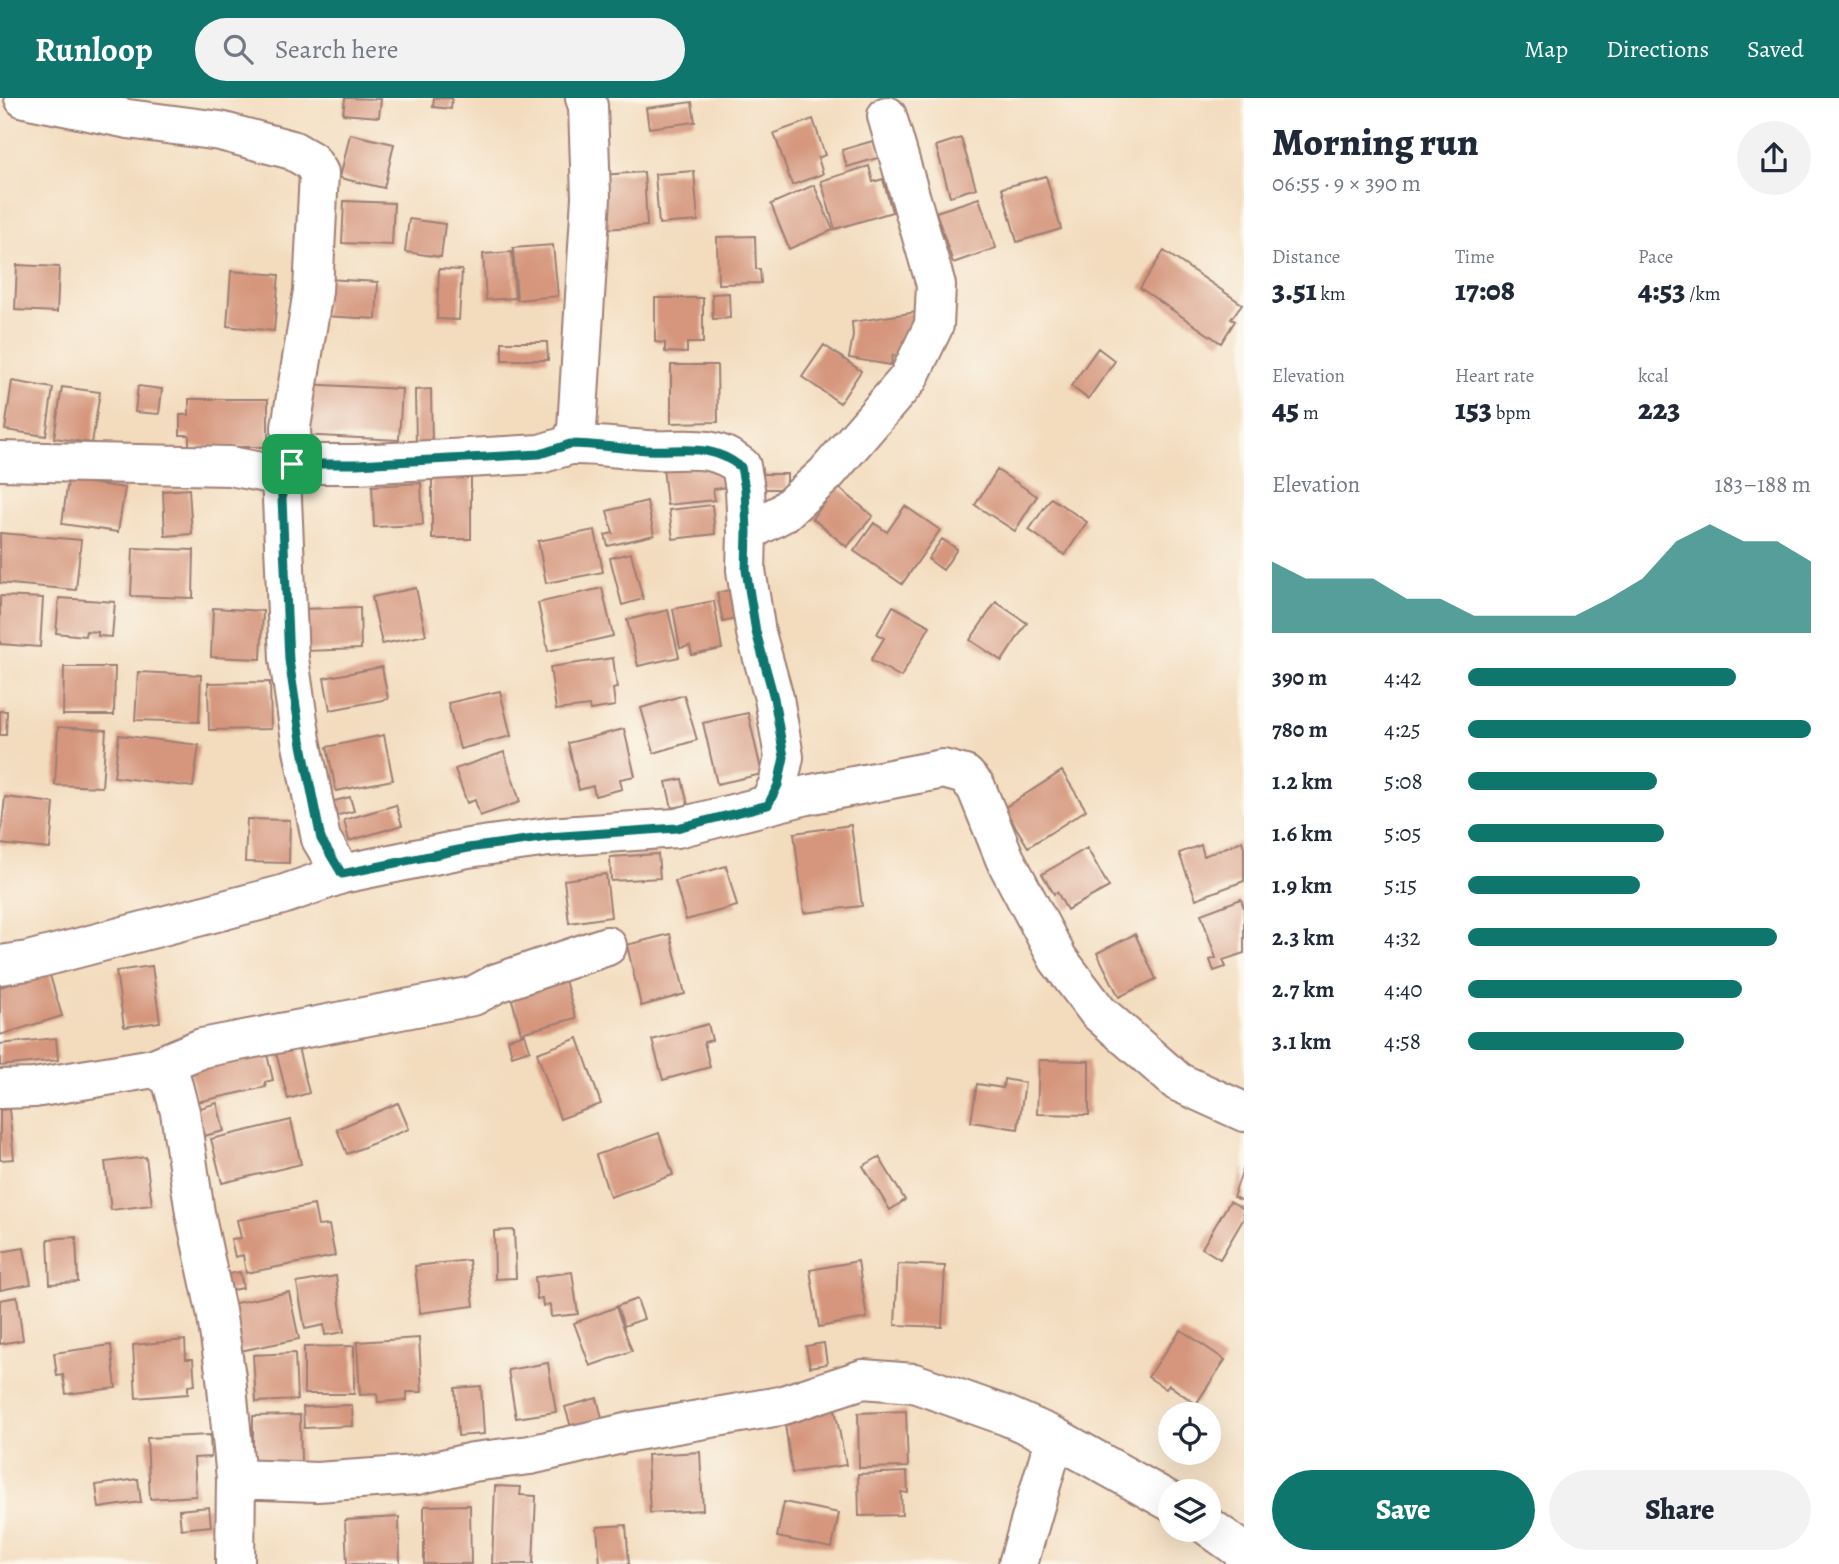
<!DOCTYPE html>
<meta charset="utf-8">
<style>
:root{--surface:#fff;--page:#f2f2f3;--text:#1f2937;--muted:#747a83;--accent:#0f766e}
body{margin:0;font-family:Alegreya,serif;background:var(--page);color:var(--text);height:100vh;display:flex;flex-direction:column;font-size:26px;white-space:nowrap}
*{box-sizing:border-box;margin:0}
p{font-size:23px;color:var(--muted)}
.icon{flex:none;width:38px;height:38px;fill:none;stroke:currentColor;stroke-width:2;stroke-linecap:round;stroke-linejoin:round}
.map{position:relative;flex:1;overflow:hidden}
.drawer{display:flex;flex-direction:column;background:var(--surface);width:595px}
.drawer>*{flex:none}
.tools{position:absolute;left:1158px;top:1304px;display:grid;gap:14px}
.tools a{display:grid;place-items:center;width:63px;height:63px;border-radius:50%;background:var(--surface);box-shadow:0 7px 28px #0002;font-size:35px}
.pin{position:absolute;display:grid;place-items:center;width:60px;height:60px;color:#fff;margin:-30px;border-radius:14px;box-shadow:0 4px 10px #0006}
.round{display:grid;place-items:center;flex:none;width:74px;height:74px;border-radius:37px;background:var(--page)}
.headline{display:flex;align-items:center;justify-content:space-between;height:119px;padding:0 28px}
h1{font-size:38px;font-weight:800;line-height:52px}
.figures{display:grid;grid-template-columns:repeat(3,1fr);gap:10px;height:119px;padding:7px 28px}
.figures div{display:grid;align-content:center}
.figures b{font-size:30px;font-weight:800}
.figures small{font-size:19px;font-weight:400}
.figures p{font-size:19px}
.chart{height:196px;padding:14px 28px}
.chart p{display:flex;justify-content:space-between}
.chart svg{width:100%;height:126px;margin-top:7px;fill:var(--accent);opacity:.7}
.primary-button{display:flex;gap:14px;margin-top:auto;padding:14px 28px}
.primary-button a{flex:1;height:80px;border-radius:42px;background:var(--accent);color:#fff;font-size:28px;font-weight:800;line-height:80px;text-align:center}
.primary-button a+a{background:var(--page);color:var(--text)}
ul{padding:0 28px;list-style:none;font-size:23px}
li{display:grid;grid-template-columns:112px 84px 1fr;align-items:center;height:52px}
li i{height:18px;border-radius:9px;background:var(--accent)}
header{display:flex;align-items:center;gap:42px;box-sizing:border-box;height:98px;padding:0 35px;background:var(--accent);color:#fff}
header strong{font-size:33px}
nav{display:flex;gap:38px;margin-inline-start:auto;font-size:24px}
.search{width:490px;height:63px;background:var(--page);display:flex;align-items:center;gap:18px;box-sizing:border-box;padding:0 24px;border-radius:38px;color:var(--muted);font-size:26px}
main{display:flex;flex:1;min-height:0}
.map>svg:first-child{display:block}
.building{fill:#d5967d}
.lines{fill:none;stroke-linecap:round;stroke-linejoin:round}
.minor-casing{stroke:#9e7e74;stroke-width:42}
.minor{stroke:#fff;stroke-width:38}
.route-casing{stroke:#fff;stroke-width:14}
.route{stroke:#0f766e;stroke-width:9}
</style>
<header>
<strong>Runloop</strong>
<div class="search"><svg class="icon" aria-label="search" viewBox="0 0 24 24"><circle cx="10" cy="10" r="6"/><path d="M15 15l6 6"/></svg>Search here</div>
<nav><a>Map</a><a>Directions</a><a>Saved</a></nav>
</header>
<main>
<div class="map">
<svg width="1244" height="1466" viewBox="0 0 1244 1466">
<rect width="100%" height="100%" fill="#fbf7ec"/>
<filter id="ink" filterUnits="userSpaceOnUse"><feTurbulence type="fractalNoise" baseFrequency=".0143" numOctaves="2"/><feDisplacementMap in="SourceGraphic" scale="14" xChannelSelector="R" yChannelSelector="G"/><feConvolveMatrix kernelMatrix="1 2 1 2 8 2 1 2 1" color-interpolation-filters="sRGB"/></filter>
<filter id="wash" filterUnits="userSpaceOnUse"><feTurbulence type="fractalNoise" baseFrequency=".00686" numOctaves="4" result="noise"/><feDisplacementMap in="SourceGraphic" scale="28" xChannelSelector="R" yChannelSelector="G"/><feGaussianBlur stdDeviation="1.57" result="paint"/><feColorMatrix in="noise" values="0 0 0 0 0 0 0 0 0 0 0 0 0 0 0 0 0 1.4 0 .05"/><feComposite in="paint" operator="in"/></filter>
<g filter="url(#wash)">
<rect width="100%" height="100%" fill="#f3dcbe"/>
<g id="blocks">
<!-- building -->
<path class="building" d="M345 0 381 1 379 19 343 16Z
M434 0H452L451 11 433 9Z
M692 4 695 24 649 30 646 10Z
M813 21 825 57 818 60 823 76 792 87 774 35Z
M350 36 394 46 384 90 340 80Z
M961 40 976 90 950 98 936 48Z
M876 42 881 59 847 69 842 52Z
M869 68 873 84 883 81 892 114 835 131 821 83Z
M694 73 698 123 659 126 655 76Z
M644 74 647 128 604 131 600 77Z
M1046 78 1061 131 1017 144 1002 90Z
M814 87 833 132 789 151 771 106Z
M979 100 996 150 953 165 936 114Z
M344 103 394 105 392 147 342 145Z
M409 121 445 126 441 159 405 154Z
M755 138 756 171H760L761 185 718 186 717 139Z
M553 147 558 198 517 202 513 150Z
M1164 153 1242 206 1231 221 1235 223 1221 245 1140 190Z
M512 154 515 200 486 202 483 156Z
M17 167 59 169 57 214 15 212Z
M439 171 462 172 459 222 437 221Z
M231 173 279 177 274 233 227 228Z
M326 181 378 184 376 221 324 218Z
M729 195 730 220 713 221 712 196Z
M655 200H703V245H687V255L665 254V245L655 244Z
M923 213 903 259 893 257 891 267 849 260 853 238 852 224Z
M502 244H547L548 262H502Z
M824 247 861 273 840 305 802 279Z
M1098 250 1115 263 1088 301 1071 288Z
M671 267H717L718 324 671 325Z
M12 283 53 290 46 338 5 332Z
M303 286 402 291 399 342 299 337Z
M138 288 162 291 159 316 135 314Z
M62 289 100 294 92 345 54 340Z
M431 291 432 348H416L415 292Z
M189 301H268V349H189V337H180V317H189Z
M663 369 727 370 728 389 713 391 715 402 667 407Z
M997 372 1037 398 1015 433 975 407Z
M762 376H787V391H761Z
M432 379H471V441H432Z
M68 382 125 390 118 434 62 426Z
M421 385 423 427 374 429 372 388Z
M838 389 873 418 847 449 812 420Z
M189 391 192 436 165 438 163 393Z
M1051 400 1087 424 1065 457 1029 432Z
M647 403 654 437 608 448 605 437 613 435 607 413Z
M712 407 715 436 673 441 669 412Z
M905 408 940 432 902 486 854 453 874 425 887 434Z
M595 432 603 474 546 485 538 443Z
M0 435 81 442 76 492 0 485Z
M942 441 957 451 943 472 928 461Z
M133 450 194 452 193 500 131 498Z
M631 455 643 501 622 507 610 460Z
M416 490 426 537 382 546 372 499Z
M602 490 613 538 548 553 538 505Z
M733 491 740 520 723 524 717 495Z
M0 498 43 500 40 549 0 546Z
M59 500 115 504 112 539 98 538V534L86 533 85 538 56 535Z
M714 503 722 551 692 557 690 548 680 550 673 511Z
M996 504 1027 525 1002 563 970 542Z
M893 508 930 528 901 579 871 562 884 540 877 536Z
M360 509 361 551 305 553 303 511Z
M213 510 263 513 261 561 211 559Z
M668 512 679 559 638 568 627 522Z
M613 560 617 590 613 591 615 608 590 612 589 608 556 612 550 569Z
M64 569H115L114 617H63Z
M382 569 388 601 330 612 324 580Z
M138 574 201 577 199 624 135 622Z
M270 584 271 631 209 632 208 585Z
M500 593 511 638 460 651 448 605Z
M684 597 697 642 654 655 641 610Z
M0 613H7L6 637H0Z
M748 615 762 676 717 686 703 625Z
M58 629 106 632 102 689 55 687Z
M624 631 635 678 620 681 622 691 595 698 593 688 579 692 568 645Z
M119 637 199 647 193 689 114 679Z
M384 637 393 682 336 693 327 649Z
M504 654 520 704 480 718 475 702 467 705 455 671Z
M1062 673 1086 712 1028 749 1004 710Z
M682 681 688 707 672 710 666 684Z
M5 699 54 705 50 751 0 746Z
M350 699 354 713 331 719 327 705Z
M396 707 402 727 349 743 344 722Z
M247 721 290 722 289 765 245 764Z
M851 727 862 808 804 815 794 735Z
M1242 743 1244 749V783L1196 801 1179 755 1201 747 1204 758Z
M1087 750 1109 789 1067 812 1057 794 1054 796 1042 776Z
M658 756 660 780 611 783 610 759Z
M726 768 737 808 686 822 675 783Z
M606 776 611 819 569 825 564 782Z
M1241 801 1244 810V855L1223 862 1226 869 1214 873 1210 862 1216 860 1201 816Z
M670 836 685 896 641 908 627 847Z
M1135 836 1156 881 1119 899 1097 855Z
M152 868 160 924 124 929 116 873Z
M562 872 576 920 521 935 508 887Z
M49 874 62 918 0 937V889Z
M708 926 712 942 704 944 710 969 663 982 652 942Z
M525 936 530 952 512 958 508 941Z
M56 940 58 962 0 968V946Z
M578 940 601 1006 560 1021 537 955Z
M296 941 309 995 288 1001 274 947Z
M266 952 273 982 265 984 266 989 197 1004 189 969Z
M1039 962 1089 963V1017L1037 1016Z
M1004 981 1025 985 1018 1031 971 1024 977 986 1003 990Z
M217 1005 224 1033 204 1038 197 1011Z
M398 1005 409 1031 347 1056 337 1031Z
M9 1011 14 1061 0 1062V1012Z
M291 1022 301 1066 222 1085 211 1041Z
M659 1035 673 1077 610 1099 596 1057Z
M146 1059 152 1107 111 1112 105 1064Z
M879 1059 905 1102 890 1112 863 1068Z
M1244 1069V1103L1233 1099Z
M1230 1103 1244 1111V1120L1220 1161 1202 1150Z
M314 1107 318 1128 329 1127 335 1158 246 1175 243 1157 235 1159 231 1141 241 1140 237 1122Z
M514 1132 516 1180 495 1181 494 1133Z
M76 1139 78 1184 50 1186 48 1141Z
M24 1150 31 1186 0 1192V1154Z
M469 1162 474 1208 420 1215 415 1168Z
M858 1163 867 1220 819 1229 810 1172Z
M898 1166 945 1168 942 1229 895 1227Z
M240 1174 243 1190 226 1193 223 1177Z
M572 1174 578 1216 551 1219 550 1207 543 1208 542 1200 537 1201 535 1179Z
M336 1178 344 1234 325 1237 324 1227 305 1231 297 1185Z
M289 1194 299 1241 235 1254 226 1207Z
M17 1199 23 1242 0 1246V1202Z
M637 1201 644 1221 624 1228 617 1208Z
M616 1209 632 1253 590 1268 574 1225Z
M1181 1232 1225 1262 1196 1306 1169 1287 1166 1291 1148 1279Z
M419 1240 422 1294H407V1302L378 1304 377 1296 360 1297 357 1244Z
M185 1242 186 1261H193L195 1287 188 1288V1296L136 1300 133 1247Z
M824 1245 827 1266 810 1269 806 1248Z
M111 1247 116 1290 66 1296 63 1277 57 1278 54 1255Z
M354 1248V1296H304V1249Z
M295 1255 297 1302 256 1304 253 1257Z
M548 1265 556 1314 516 1320 508 1272Z
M481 1288 484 1336 458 1338 455 1290Z
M597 1300 602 1320 571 1329 565 1309Z
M352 1307 353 1328 304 1330 303 1309Z
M835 1311 846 1367 792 1375 784 1319Z
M906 1313 908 1369 859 1370 858 1315Z
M300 1317 301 1364 253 1365V1318Z
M210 1337 211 1359 194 1360 196 1398 150 1401 147 1340Z
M700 1354 703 1412 650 1415 647 1357Z
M907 1374 908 1395 901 1394 902 1417 859 1418 858 1376Z
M138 1381 141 1404 99 1410 96 1387Z
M495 1388 521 1389 520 1397 536 1398 533 1466H492Z
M784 1404 839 1415 832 1450 777 1439Z
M470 1407 471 1466H424V1408Z
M209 1409 211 1428 181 1431 179 1412Z
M399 1419 400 1466H347L345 1422Z
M626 1427 629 1466H600L597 1429Z"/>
</g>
</g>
<g filter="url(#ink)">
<use href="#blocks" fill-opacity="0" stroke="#9e7e74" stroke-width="2"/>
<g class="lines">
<!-- minor casing -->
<g class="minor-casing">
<path id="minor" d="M24 0 128 21 220 33 292 52 311 63 319 75 313 193 291 329 292 366
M570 347C596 346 621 351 647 352 683 354 710 344 741 368L745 391 747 434 746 472 756 535 774 600 784 659 778 687 768 707
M0 363 230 368 281 378
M747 434 783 415 826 376 908 281 934 227 936 187 887 18
M342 776 321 741 301 642 289 561 281 378 292 366H357L540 356 570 347 577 331 591 99 588 8 585 0
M0 867 28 863 282 797 342 776 468 750 549 739 677 730 807 697 943 671 965 677 976 689 1005 761 1058 861 1098 914 1178 984 1244 1014
M154 970 202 950 473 898 497 885 607 848
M0 991 34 990 154 970 171 980 180 1014 195 1115 216 1213 226 1279 236 1381 317 1384 417 1377 473 1364 530 1357 630 1334 780 1308 863 1281 914 1285 1007 1318 1055 1339 1171 1404
M1209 1429 1244 1454
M235 1466 236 1381
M1018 1466 1055 1339"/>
</g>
<!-- minor -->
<use href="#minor" class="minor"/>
</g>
</g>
<g class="lines" filter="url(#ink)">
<!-- route casing -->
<g class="route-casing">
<path id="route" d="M570 346C596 346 621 351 647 352 683 354 709 344 741 369L745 391 747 433 746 472 756 534 774 600 784 659 778 687 768 707 677 730 548 739 468 750 342 776 321 741 301 642 289 562 281 378 292 366H357L540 356Z"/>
</g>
<!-- route -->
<use href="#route" class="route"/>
</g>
</svg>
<div class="tools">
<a><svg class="icon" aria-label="locate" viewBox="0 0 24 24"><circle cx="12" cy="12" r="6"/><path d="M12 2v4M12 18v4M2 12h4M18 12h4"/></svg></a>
<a><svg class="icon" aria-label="layers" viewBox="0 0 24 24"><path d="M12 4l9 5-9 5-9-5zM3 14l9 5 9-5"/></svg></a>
</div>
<div class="pin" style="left:292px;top:366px;background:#1e9e55"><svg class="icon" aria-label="arrive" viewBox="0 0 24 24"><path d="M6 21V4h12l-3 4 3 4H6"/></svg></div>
</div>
<section class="drawer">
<div class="headline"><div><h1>Morning run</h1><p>06:55 · 9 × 390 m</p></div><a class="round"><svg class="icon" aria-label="share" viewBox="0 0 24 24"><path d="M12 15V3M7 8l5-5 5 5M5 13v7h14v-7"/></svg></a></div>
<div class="figures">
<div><p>Distance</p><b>3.51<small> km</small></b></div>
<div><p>Time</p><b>17:08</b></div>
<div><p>Pace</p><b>4:53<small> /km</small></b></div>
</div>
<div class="figures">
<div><p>Elevation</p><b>45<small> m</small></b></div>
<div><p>Heart rate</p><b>153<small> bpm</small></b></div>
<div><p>kcal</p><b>223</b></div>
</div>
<div class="chart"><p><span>Elevation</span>183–188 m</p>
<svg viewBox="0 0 160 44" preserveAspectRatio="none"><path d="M0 44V19L10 25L20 25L30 25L40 32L50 32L60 38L70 38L80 38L90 38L100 32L110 25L120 12L130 6L140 12L150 12L160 19V44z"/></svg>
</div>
<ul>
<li><b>390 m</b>4:42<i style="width:78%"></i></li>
<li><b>780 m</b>4:25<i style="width:100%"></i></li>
<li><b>1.2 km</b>5:08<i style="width:55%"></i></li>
<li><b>1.6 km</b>5:05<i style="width:57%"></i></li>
<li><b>1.9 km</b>5:15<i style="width:50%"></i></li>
<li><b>2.3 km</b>4:32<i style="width:90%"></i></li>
<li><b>2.7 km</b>4:40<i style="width:80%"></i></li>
<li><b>3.1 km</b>4:58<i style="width:63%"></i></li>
</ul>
<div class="primary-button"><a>Save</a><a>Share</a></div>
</section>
</main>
